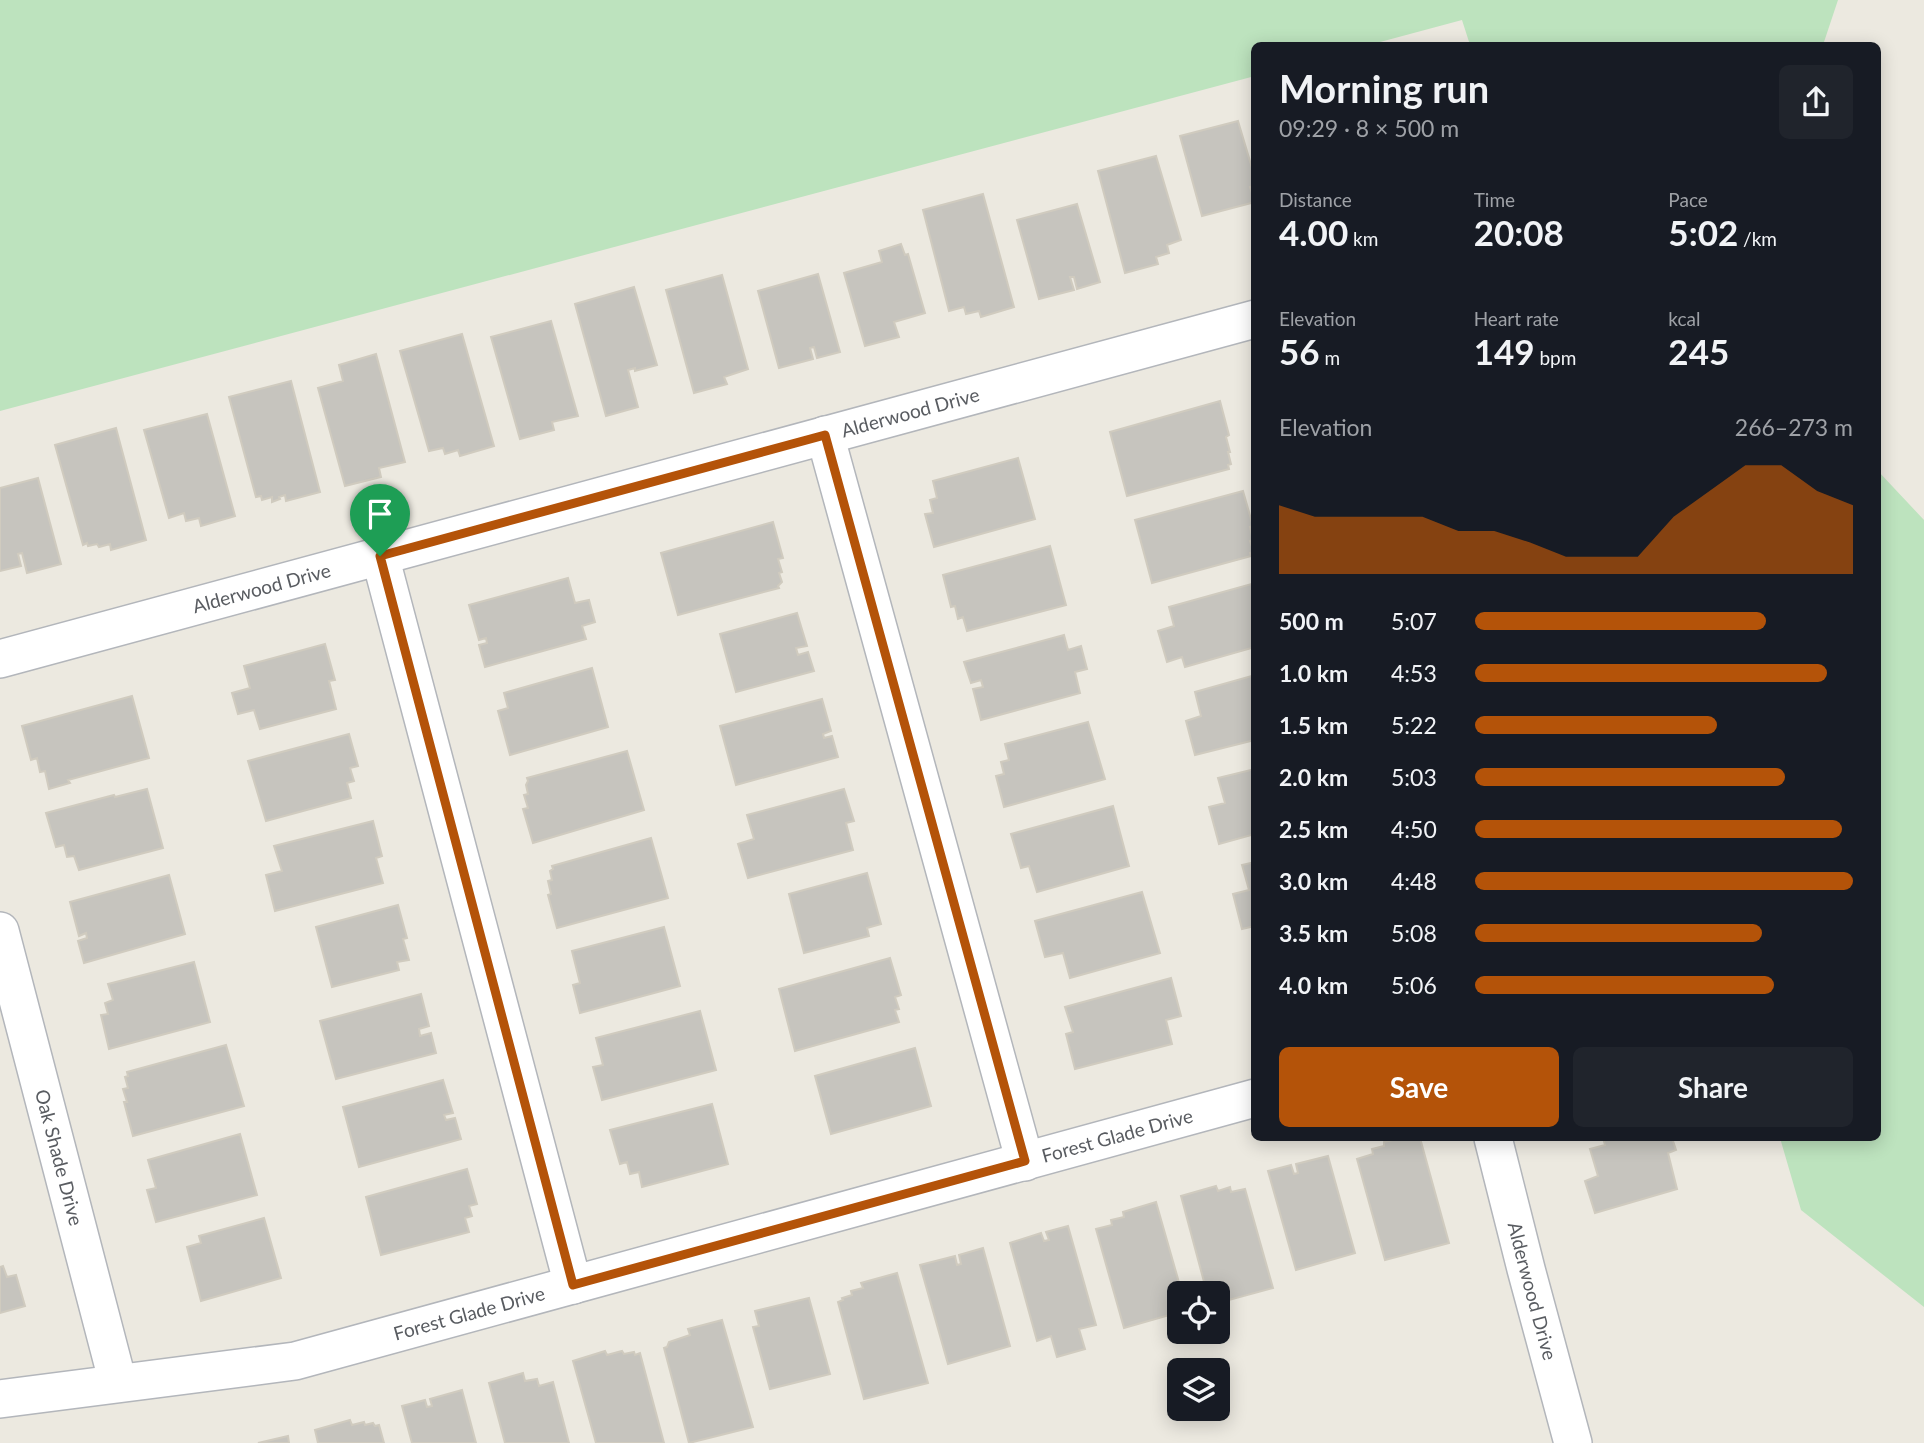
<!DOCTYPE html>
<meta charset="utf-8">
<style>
:root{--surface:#171b24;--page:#20242c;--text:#f1f3f6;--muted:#9ea1a6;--accent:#b45309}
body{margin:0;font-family:Lato,sans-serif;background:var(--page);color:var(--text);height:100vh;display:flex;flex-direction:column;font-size:26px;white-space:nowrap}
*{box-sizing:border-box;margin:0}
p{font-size:23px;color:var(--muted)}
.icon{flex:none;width:38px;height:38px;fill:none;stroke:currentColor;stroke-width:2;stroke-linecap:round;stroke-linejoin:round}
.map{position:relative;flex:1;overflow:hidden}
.details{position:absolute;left:1251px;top:42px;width:630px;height:1099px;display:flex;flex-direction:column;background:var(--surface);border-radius:10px;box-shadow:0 4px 18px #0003}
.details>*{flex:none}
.controls{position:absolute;left:1167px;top:1281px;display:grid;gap:14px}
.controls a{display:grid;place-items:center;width:63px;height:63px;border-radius:10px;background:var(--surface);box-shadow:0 4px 18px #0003;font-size:35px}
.pin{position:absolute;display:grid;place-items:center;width:60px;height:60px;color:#fff;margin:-72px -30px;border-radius:50% 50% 50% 0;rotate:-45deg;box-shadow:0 0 7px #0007}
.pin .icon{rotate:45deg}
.round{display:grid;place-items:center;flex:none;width:74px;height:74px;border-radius:10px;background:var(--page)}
.summary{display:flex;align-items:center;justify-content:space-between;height:119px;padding:0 28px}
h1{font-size:38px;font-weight:700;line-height:52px}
.metrics{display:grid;grid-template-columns:repeat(3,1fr);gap:10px;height:119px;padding:7px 28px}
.metrics div{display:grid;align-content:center}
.metrics b{font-size:35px;font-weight:700}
.metrics small{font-size:19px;font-weight:400}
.metrics p{font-size:19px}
.chart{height:196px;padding:14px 28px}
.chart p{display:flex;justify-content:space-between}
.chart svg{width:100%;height:126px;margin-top:7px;fill:var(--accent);opacity:.7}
.button{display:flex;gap:14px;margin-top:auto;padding:14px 28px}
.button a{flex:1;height:80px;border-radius:10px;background:var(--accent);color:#fff;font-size:28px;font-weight:700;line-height:80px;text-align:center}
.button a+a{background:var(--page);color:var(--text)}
ul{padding:0 28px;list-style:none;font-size:23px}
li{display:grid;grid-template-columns:112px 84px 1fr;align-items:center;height:52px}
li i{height:18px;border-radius:9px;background:var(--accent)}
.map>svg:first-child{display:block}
.green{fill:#bde3be}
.building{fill:#c6c4be;stroke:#d0cbbf;stroke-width:2}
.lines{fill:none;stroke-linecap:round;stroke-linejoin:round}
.minor-casing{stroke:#b3b6bb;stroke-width:40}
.minor{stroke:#fff;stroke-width:37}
.route-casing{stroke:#fff;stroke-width:14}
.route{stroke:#b45309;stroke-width:9}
.labels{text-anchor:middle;stroke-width:6;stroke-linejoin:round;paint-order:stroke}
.street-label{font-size:19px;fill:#595c61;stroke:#fff}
</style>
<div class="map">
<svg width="1924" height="1443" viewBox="0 0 1924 1443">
<rect width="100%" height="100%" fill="#ece9e0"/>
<!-- green -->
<path class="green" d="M0 0H1838L1823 45H1470L1462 20 1369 45 1255 46V76L0 411Z
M1878 471 1924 520V1307L1801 1210 1780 1138H1878Z"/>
<!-- building -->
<path class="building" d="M1238 121 1255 178V186L1250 187 1255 202 1202 216 1180 136Z
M1156 156 1181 240 1167 245 1169 253 1156 257 1158 264 1125 273 1098 171Z
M983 194 1014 307 981 317 979 311 966 314 964 307 949 311 923 210Z
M1077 204 1100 282 1077 289 1074 277H1070L1074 290 1039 299 1017 220Z
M901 244 905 255 908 254 925 313 894 322 899 337 865 346 844 273 882 262 879 251Z
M818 274 840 352 817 358 814 347 810 348 813 359 779 368 758 291Z
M722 275 748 369 724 377 727 384 694 393 666 290Z
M634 287 657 365 635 371V368L628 370 638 407 606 416 575 304Z
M551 321 578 416 552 422 554 430 520 439 491 337Z
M462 334 494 446 460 456 458 450 445 454 443 448 429 451 400 351Z
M376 354 405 462 379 468 381 477 345 486 318 388 343 381 339 365Z
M291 381 320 492 286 501 285 495 279 497 280 499 272 502V497L262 500 261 496 256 497 229 397Z
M1220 401 1229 435 1226 437 1230 452H1228L1231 464 1228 465 1229 469 1127 496 1110 432Z
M207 414 235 516 201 526 199 518 186 521 184 513 169 518 144 430Z
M116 428 146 540 111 550 110 544 99 547 97 544 88 546 87 543 83 545 55 445Z
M1018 458 1035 519 934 547 925 514 933 513 930 500 937 498 933 481Z
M38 478 61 564 27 573 22 553 18 554 21 566 0 571V488Z
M1243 491 1253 526 1250 527 1253 540 1250 541 1254 552 1250 553 1251 556 1152 583 1135 520Z
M773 522 783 558 778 559 782 572 779 573 782 582 778 586 779 588 678 615 661 553Z
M1050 546 1066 605 967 631 963 617 958 619 955 606 951 607 943 575Z
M568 578 575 603 589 600 595 622 582 626 586 639 485 667 479 645 487 643 486 638 479 640 469 605Z
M1255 583V647L1185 667 1182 657 1167 662 1158 631 1174 626 1169 607Z
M797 613 807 646 796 648 798 655 808 652 814 671 736 692 720 634Z
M1064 635 1068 650 1081 646 1087 669 1075 672 1080 693 981 720 973 689 983 687 981 680 971 683 964 662Z
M325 644 335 680 329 681 336 709 260 729 254 710 238 714 232 693 250 688 244 666Z
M592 668 608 727 510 755 498 711 508 708 504 693Z
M1255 675V740L1195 755 1186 721 1201 716 1195 692Z
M132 696 149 758 68 780 70 783 49 789 45 771 40 772 37 758 31 760 22 726Z
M822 699 831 731 823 734 824 738 832 736 838 757 736 785 720 726Z
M1088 722 1105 779 1004 807 996 776 1004 774 1001 762 1009 760 1005 744Z
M349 734 358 766 350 768 354 781 347 783 351 798 266 821 248 761Z
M627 751 644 810 533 843 523 809 528 808 524 795 528 794 526 785 528 781 527 778Z
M1255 769V834L1219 844 1209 807 1225 803 1218 778Z
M147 789 163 848 79 870 74 856 67 857 64 845 56 847 46 813 114 795 115 797Z
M844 789 854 821 846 823 853 850 748 878 738 844 754 839 747 815Z
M1113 806 1129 866 1037 892 1029 866 1021 868 1011 834Z
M373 821 382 856 376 858 383 883 275 911 266 875 282 871 274 846Z
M651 838 668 898 557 928 548 895 551 894 548 881 552 880 550 871 553 869 552 866Z
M1255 862V926L1242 929 1233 894 1249 890 1242 865Z
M867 873 881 924 867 928 869 936 804 953 789 894Z
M169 875 185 934 84 963 78 941 87 938 86 933 79 936 70 902Z
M1142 892 1160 953 1070 978 1063 953 1045 957 1035 921Z
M398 905 407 938 403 939 409 960 397 962 399 970 332 987 316 927Z
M664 927 680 986 580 1013 573 985 580 983 572 951Z
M890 958 901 995 895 997 899 1009 895 1010 899 1022 795 1051 779 989Z
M194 962 210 1022 109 1049 101 1015 108 1014 105 1003 113 1000 108 984Z
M1171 978 1181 1016 1166 1020 1172 1044 1075 1069 1066 1034 1073 1032 1065 1007Z
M421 994 429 1026 419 1029 420 1036 431 1033 436 1053 336 1079 320 1021Z
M700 1011 716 1070 602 1100 593 1067 603 1065 596 1038Z
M226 1045 244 1106 133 1136 124 1102H127L123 1089 128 1088 125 1077 128 1076 127 1072Z
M915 1048 931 1106 831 1134 815 1076Z
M443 1080 453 1113 444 1115 446 1120 455 1118 461 1139 359 1167 343 1107Z
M712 1104 728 1164 642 1187 639 1172 630 1174 627 1162 620 1164 610 1130Z
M240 1134 257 1195 156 1222 147 1190 156 1188 148 1160Z
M1401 1138H1420L1449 1243 1385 1260 1357 1159 1373 1154 1372 1149 1384 1146V1142Z
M1603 1138H1672L1676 1150 1668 1153 1677 1189 1595 1213 1585 1181 1598 1176 1590 1149 1605 1145Z
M1328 1156 1355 1253 1296 1270 1268 1171 1291 1165 1294 1174 1298 1173 1296 1164Z
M467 1169 477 1204 469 1206 472 1216 465 1218 469 1232 381 1255 366 1197Z
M1216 1186 1218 1191 1230 1187 1231 1192 1245 1189 1273 1288 1218 1303V1293H1207L1181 1196Z
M1156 1202 1182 1293H1180V1312L1124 1328 1096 1229 1112 1225 1111 1220 1124 1217 1123 1212Z
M264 1218 281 1278 201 1301 187 1247 201 1243 199 1236Z
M1068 1226 1096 1325 1079 1329 1085 1349 1057 1357 1051 1336 1037 1341 1010 1243 1041 1233 1044 1241 1049 1240 1046 1232Z
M983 1248 1010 1346 948 1364 920 1265 955 1256 957 1265 961 1264 959 1255Z
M3 1266 7 1277 16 1275 25 1306 0 1313V1267Z
M897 1273 928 1383 864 1399 838 1302 843 1300 842 1298 852 1295 851 1291 863 1288 861 1283Z
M809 1298 830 1374 770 1389 753 1327 759 1326 755 1311Z
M722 1320 753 1427 689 1443 664 1348 667 1347 669 1342 690 1335 688 1329Z
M605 1351 607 1355 622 1351 624 1354 634 1352 635 1355 640 1353 664 1443H596L573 1361Z
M523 1373 525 1381 537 1379 539 1386 553 1382 569 1443H505L489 1383Z
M462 1390 476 1443H412L402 1406 425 1400 427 1407 432 1406 430 1399Z
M350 1420 352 1425 364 1422 365 1425 373 1423 375 1426 379 1425 384 1443H318L315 1430Z
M288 1436 289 1443H258Z"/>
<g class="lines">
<!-- minor casing -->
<g class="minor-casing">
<g id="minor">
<path d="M825 435 1025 1162"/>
<path d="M380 556 573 1285"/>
<path id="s1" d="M0 659 1255 319"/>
<path id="s2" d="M0 931 118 1383"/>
<path id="s3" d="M1493 1138 1526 1269 1573 1443"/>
<path id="s4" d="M0 1399 295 1361 1255 1098"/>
</g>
</g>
<!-- minor -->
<use href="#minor" class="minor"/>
</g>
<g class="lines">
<!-- route casing -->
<g class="route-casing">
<path id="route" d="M825 435 1025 1161 573 1285 380 556Z"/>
</g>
<!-- route -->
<use href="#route" class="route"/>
</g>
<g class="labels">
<!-- street labels -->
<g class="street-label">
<text dy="7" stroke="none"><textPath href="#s1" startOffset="943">Alderwood Drive</textPath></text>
<text dy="7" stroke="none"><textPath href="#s1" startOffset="271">Alderwood Drive</textPath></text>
<text dy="7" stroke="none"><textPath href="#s4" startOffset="1150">Forest Glade Drive</textPath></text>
<text dy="7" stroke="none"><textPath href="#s2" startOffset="234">Oak Shade Drive</textPath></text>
<text dy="7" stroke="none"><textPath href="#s3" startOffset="158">Alderwood Drive</textPath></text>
<text dy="7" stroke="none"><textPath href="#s4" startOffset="478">Forest Glade Drive</textPath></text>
</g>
</g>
</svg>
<div class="controls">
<a><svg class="icon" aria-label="locate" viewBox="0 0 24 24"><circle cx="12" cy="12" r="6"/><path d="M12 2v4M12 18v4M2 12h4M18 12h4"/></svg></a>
<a><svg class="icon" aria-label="layers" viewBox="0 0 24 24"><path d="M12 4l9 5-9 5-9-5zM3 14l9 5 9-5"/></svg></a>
</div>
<div class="pin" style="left:380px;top:556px;background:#1e9e55"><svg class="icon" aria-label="arrive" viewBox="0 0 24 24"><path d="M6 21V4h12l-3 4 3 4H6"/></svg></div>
<section class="details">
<div class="summary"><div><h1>Morning run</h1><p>09:29 · 8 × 500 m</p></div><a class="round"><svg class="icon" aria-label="share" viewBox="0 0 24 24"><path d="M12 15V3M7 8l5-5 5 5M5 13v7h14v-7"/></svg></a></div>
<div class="metrics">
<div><p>Distance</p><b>4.00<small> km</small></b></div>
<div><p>Time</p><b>20:08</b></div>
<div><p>Pace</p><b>5:02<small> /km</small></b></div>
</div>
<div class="metrics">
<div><p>Elevation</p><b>56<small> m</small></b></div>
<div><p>Heart rate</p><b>149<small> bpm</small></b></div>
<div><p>kcal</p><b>245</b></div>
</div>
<div class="chart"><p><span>Elevation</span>266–273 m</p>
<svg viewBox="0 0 160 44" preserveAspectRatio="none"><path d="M0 44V20L10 24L20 24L30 24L40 24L50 29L60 29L70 33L80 38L90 38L100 38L110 24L120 15L130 6L140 6L150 15L160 20V44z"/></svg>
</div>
<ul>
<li><b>500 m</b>5:07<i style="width:77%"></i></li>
<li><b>1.0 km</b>4:53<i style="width:93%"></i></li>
<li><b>1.5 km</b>5:22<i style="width:64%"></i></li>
<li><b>2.0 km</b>5:03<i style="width:82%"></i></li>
<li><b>2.5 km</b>4:50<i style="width:97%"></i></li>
<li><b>3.0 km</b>4:48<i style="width:100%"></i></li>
<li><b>3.5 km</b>5:08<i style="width:76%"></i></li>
<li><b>4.0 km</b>5:06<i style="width:79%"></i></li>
</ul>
<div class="button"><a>Save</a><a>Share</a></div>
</section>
</div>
